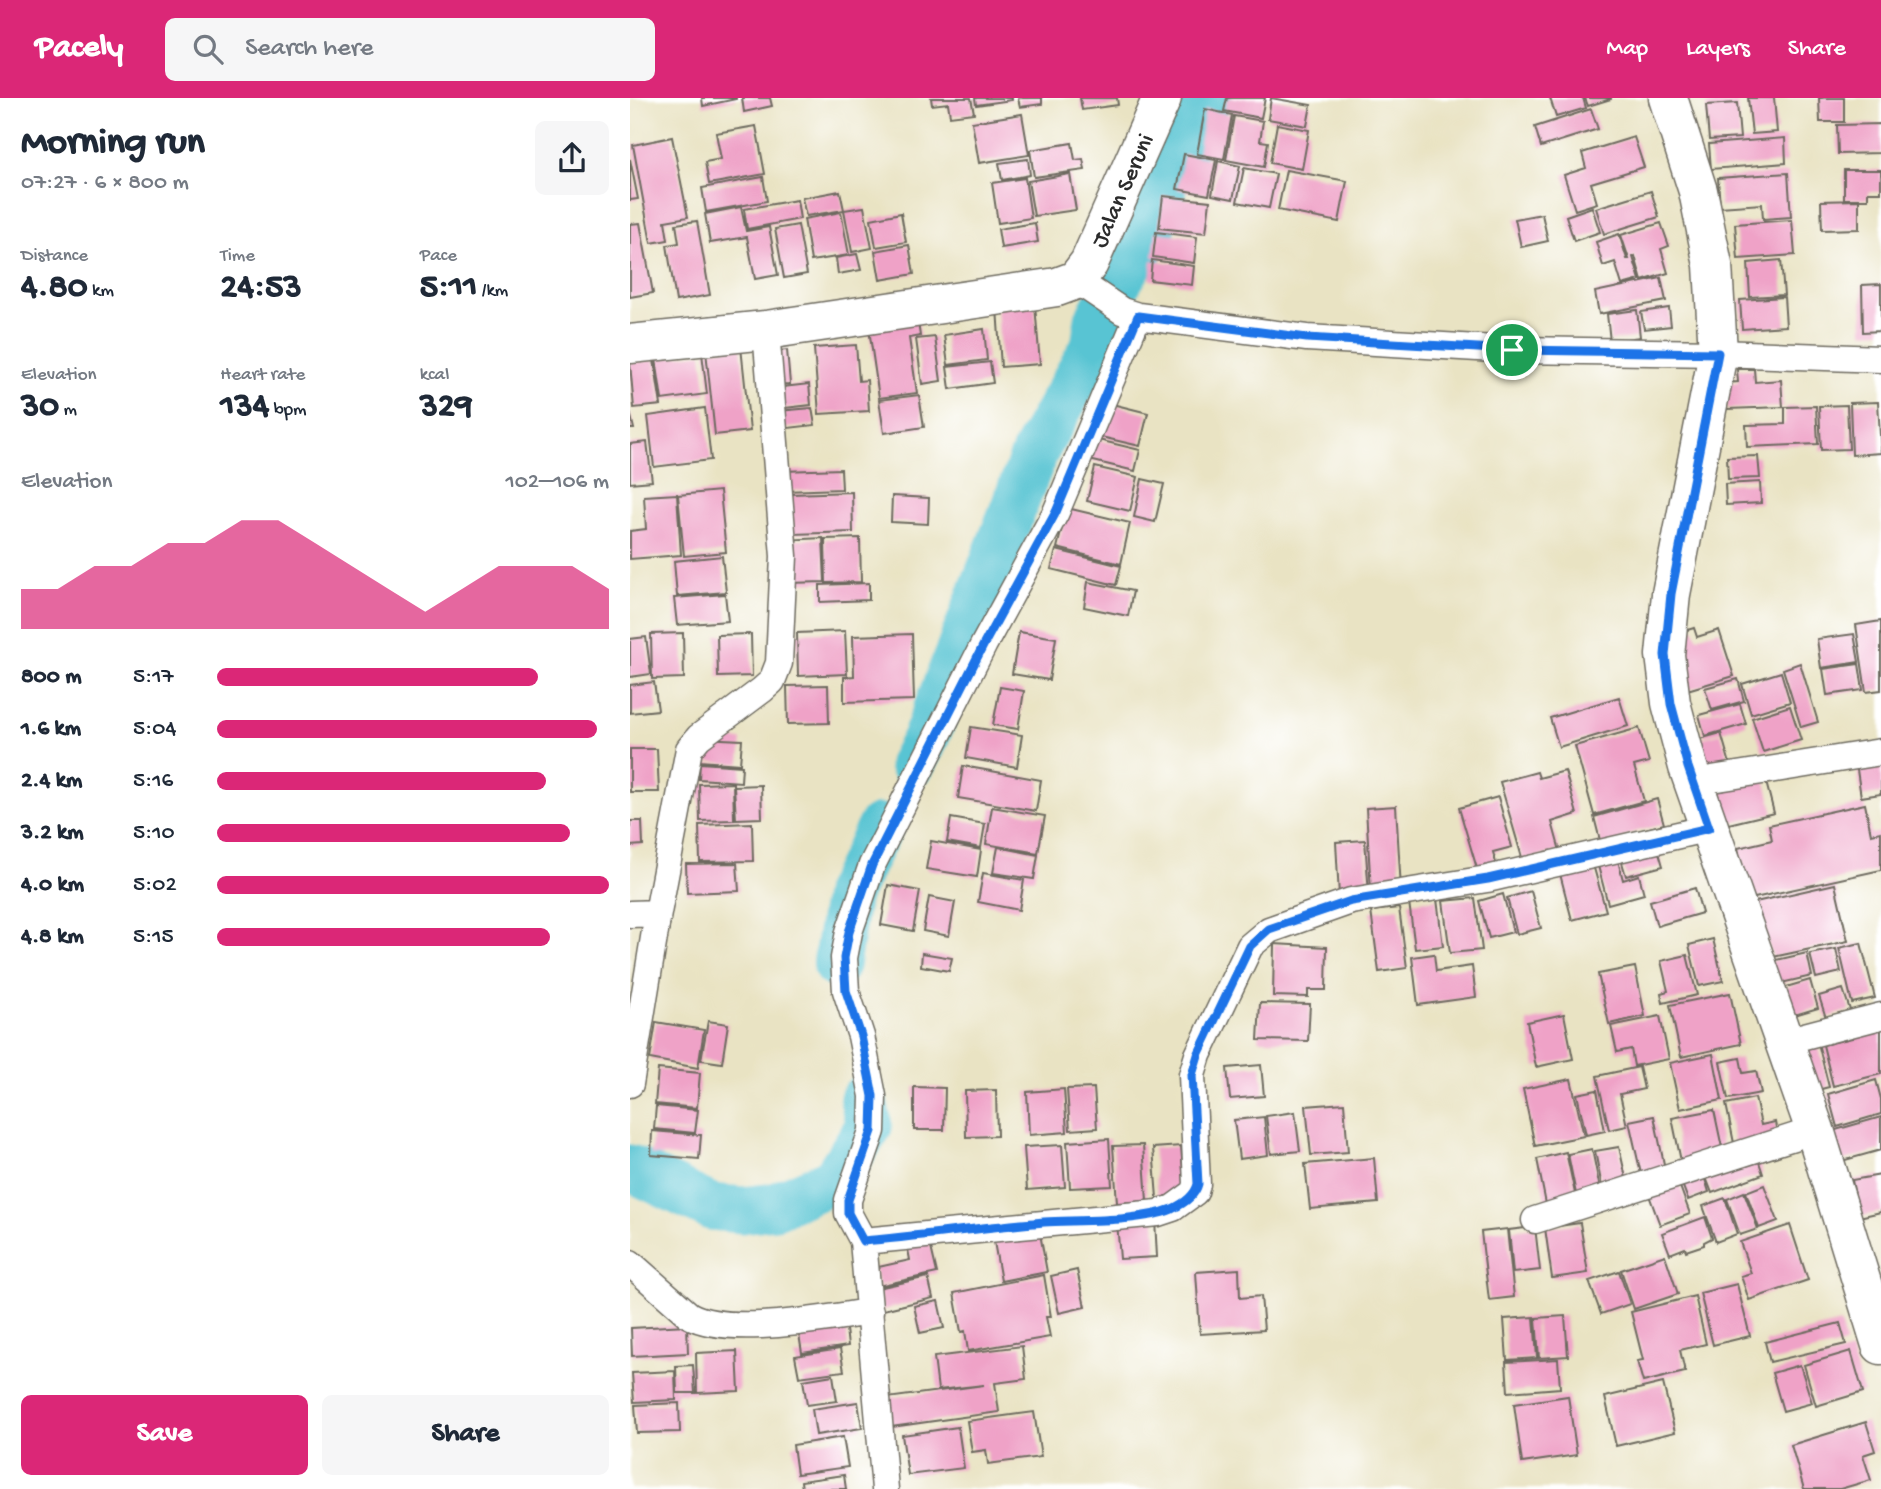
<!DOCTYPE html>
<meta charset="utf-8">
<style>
:root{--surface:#fff;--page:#f6f6f7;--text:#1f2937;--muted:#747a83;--accent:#db2777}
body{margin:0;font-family:"Gochi Hand",sans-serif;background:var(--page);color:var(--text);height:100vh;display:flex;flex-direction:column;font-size:26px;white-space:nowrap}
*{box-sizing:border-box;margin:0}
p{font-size:23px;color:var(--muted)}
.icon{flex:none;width:38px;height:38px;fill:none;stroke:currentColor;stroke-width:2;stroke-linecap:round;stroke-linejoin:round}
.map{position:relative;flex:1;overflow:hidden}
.details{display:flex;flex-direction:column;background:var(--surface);width:630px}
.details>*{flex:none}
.pin{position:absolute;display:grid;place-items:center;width:60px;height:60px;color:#fff;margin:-30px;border:4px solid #fff;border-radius:50%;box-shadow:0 2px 7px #0007}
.round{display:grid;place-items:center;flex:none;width:74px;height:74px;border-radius:10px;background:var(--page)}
.summary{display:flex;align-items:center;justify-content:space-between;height:119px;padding:0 21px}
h1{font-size:38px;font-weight:700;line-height:52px}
.figures{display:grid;grid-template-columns:repeat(3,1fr);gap:10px;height:119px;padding:7px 21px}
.figures div{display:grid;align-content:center}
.figures b{font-size:35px;font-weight:700}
.figures small{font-size:19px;font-weight:400}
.figures p{font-size:19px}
.chart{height:196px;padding:14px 21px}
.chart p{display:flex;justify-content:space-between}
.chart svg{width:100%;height:126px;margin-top:7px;fill:var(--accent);opacity:.7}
.cta{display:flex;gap:14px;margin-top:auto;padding:14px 21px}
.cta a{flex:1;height:80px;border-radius:10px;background:var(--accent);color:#fff;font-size:28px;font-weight:700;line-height:80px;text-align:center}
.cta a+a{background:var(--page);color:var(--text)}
ul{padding:0 21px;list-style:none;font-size:23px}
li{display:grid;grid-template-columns:112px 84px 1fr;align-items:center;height:52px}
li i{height:18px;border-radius:9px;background:var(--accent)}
header{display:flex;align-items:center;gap:42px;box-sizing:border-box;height:98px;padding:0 35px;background:var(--accent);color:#fff}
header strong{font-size:33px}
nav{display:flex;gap:38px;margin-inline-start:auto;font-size:24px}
.search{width:490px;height:63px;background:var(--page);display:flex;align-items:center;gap:18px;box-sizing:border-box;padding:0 24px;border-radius:10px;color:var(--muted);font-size:26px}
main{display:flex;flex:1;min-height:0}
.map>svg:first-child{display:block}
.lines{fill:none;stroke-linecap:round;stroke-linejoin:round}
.river{stroke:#59c4d3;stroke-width:47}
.building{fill:#efa2c7}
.street-casing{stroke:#6e6b60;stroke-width:29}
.secondary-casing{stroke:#6e6b60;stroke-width:41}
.street{stroke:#fff;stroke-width:26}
.secondary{stroke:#fff;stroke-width:38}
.route-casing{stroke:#fff;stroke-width:14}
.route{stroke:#1a73e8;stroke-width:9}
.labels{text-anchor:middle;stroke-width:6;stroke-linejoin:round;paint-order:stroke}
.street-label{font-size:24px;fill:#2b2b2b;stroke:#fff}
</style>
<header>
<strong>Pacely</strong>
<div class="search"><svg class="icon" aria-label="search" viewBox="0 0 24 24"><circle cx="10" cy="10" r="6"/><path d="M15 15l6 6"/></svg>Search here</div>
<nav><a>Map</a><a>Layers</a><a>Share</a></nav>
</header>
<main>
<section class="details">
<div class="summary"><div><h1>Morning run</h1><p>07:27 · 6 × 800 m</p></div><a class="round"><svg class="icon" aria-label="share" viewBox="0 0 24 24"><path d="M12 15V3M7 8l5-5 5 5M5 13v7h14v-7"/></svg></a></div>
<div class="figures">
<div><p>Distance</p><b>4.80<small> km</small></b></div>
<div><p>Time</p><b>24:53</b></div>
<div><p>Pace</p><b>5:11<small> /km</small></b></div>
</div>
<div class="figures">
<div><p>Elevation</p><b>30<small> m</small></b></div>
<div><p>Heart rate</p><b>134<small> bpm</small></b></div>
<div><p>kcal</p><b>329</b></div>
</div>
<div class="chart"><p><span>Elevation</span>102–106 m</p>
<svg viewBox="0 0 160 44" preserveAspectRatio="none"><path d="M0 44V30L10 30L20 22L30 22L40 14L50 14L60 6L70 6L80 14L90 22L100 30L110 38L120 30L130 22L140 22L150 22L160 30V44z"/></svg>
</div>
<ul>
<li><b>800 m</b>5:17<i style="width:82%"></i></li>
<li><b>1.6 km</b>5:04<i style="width:97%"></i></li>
<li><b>2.4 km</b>5:16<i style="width:84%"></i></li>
<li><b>3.2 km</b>5:10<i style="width:90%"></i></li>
<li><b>4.0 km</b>5:02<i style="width:100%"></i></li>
<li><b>4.8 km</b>5:15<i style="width:85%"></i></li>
</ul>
<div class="cta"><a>Save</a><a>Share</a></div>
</section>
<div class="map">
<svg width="1251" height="1391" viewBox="0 0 1251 1391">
<rect width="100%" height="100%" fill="#fff"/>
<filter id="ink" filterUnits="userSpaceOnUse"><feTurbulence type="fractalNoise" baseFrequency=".0143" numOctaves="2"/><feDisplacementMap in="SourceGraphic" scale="14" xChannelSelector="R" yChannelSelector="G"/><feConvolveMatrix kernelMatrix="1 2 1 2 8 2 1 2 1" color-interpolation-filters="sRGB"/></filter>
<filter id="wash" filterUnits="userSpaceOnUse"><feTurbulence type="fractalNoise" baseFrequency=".00686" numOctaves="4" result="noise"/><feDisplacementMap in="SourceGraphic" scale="28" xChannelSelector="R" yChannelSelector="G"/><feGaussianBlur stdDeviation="1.57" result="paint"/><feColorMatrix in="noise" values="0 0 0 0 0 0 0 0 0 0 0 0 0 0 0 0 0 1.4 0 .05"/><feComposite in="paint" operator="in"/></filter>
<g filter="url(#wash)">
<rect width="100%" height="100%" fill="#e9e3c3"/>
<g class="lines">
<!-- river -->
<path class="river" d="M282 666 296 639 405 354 464 248 468 221 485 189 521 133 537 76 552 54 578 0
M206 867 217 796 250 729
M0 1070 81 1109 112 1112 145 1108 204 1082 239 1028 233 1001"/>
</g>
<g id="blocks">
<!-- building -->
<path class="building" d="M72 0H106V1L73 8Z
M112 0H140L142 8 114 14Z
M301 0H341L344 15 320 18 318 5 302 7Z
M345 0H382V2L346 7Z
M388 0H412V6L390 9Z
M450 0H487L488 7 452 12Z
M597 0H635L631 20 594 13Z
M641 0 681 7 677 28 638 21Z
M920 0H953L956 10 926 19Z
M955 0H981V1L958 8Z
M1118 0H1144L1147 34 1122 36Z
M1189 0H1214V24H1190Z
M1107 5 1110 40 1079 42 1076 7Z
M575 11 602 17 594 61 567 56Z
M961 11 968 31 911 49 905 29Z
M392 16 399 57 349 65 342 24Z
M604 18 633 23 630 43 638 44 634 69 596 62Z
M647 26 679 32 672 71 640 65Z
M1251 26V55L1208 56 1207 27Z
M126 28 135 76 79 86 75 64 91 61 86 35Z
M42 39 58 119 35 123 38 142 21 145 3 47Z
M1004 39 1014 69 961 85 967 105 945 112 934 77 956 70 952 55Z
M1155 40 1156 65 1081 71 1079 46Z
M442 45 445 62 453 61 455 72 404 79 400 52Z
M554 56 586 62 579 97 547 91Z
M0 61 8 101 0 102Z
M398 61 400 77 372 82 369 65Z
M588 63 610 68 603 101 582 97Z
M614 70 646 76 639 110 607 104Z
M656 72 717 83 709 124 648 112Z
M1214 72H1251V94H1238V101H1214Z
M1158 75 1161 119 1133 121 1132 106 1090 109 1088 80Z
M440 76 446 112 404 118 398 83Z
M133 79 137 103 76 114 72 90Z
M395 80 401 120 368 125 362 85Z
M210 93 214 112 176 118 172 100Z
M1021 93 1029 119 974 136 966 110Z
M533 98 580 103 576 135 529 130Z
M167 102 170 121 117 131 114 111Z
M1229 102V131L1192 132 1191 103Z
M111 109 116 133 139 129 148 177 125 181 117 139 80 145 75 116Z
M234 109 242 150 222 154 214 112Z
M962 109 970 134 944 143 936 118Z
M211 114 219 157 181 163 174 121Z
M271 115 276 144 246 149 241 121Z
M912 116 918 143 891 149 885 121Z
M1162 122 1165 157 1108 161 1105 126Z
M67 123 80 197 46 203 37 147 49 145 46 126Z
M10 125 23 195 0 199V126Z
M405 125 408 144 371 150 368 131Z
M1031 125 1039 148 1031 151 1038 175 1012 183 1005 158 1003 159 1010 182 992 187 985 164 973 168 966 144 989 136 997 161H999L991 137Z
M168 127 177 176 154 180 145 131Z
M526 134 567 139 564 165 523 159Z
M279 147 284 176 250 182 245 153Z
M227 156 231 172 208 176 206 160Z
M522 162 564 168 562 187 520 182Z
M1151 162 1154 197 1120 199 1118 165Z
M1031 180 1036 203 969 216 965 194Z
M1251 186V233L1233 234 1232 187Z
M1154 199 1156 228 1112 231 1110 202Z
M405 207 410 266 371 269 367 210Z
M1039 210 1041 228 1014 231 1011 214Z
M1007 212 1010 239 980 243 977 216Z
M287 217 290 238 279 240 287 295 249 300 238 224Z
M354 231 357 262 318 267 314 237Z
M305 239 311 283 292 286 286 241Z
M226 247 229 283 237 282 239 313 189 316 184 250Z
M111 249 120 333 85 337 76 253Z
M157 252 160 286 143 287 139 254Z
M72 255 77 296 32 302 26 261Z
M24 262 31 307 4 310 0 265Z
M360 264 363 285 320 291 317 269Z
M1107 271H1124L1125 284 1151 282 1153 309 1097 311 1096 285 1108 284Z
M179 286 181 307 146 311 144 290Z
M289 297 294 329 254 335 249 302Z
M1248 304 1251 355 1222 357 1220 305Z
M478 305 518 315 510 348 471 339Z
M1217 307 1219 351 1191 352 1189 308Z
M1186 308 1188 346 1117 349 1116 327 1155 326V309Z
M75 310 81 362 24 369 18 318Z
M182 310 185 327 150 331 148 313Z
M0 314 4 331H0Z
M460 340 510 352 505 373 455 361Z
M17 344 22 383 0 385V346Z
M1128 358 1130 380 1098 381 1097 359Z
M465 369 508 379 500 413 457 403Z
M211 371 212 391 154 393 153 373Z
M512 381 534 386 525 424 504 419Z
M1130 384 1131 405 1096 407 1095 386Z
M90 393 96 454 54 458 48 397Z
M222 394 223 434 163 436 161 396Z
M47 396 51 457 0 461V433L16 431 14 398Z
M262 398 299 400 298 426 261 424Z
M437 410 500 425 491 466 427 450Z
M193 440 195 484 157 485 155 442Z
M230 440 231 484 196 485 195 441Z
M426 452 491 468 486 487 421 471Z
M92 458 96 494 47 498 44 463Z
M458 484 503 493 498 518 454 509Z
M239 485V502L190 504V487Z
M95 496 98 523 47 527 44 500Z
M1251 523V592L1236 594 1226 527Z
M1064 530 1067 539 1089 532 1104 578 1054 593 1037 538Z
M215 533 217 576 168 578 167 535Z
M389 534 426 540 419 582 382 576Z
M53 535 54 580 22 581 21 536Z
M121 536 122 578 88 579 87 537Z
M282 536 284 602 214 604V579L224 578 223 538Z
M1224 536 1229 564 1191 570 1187 541Z
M16 539 21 576 0 579V541Z
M1170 565 1188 624 1171 629 1153 571Z
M1229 566 1233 592 1197 597 1193 571Z
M1151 574 1160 604 1121 616 1112 586Z
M1108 581 1114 603 1082 612 1075 590Z
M24 584 28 612 0 615V587Z
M198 587 199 625 158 626 157 588Z
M370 589 394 593 388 631 363 627Z
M989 599 998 628 929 649 920 620Z
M1110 606 1116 626 1075 638 1069 617Z
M1160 608 1171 642 1133 654 1122 620Z
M341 629 392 637 387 669 336 660Z
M1009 630 1019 664 1004 668 1014 703 964 717 945 648Z
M1091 635 1100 666 1064 677 1055 645Z
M71 640 112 642 110 666 69 663Z
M0 651H27L29 694H0Z
M1251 662V696L1231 699 1226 665Z
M70 665 112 668 111 684 69 681Z
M333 668 411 682 406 713 328 700Z
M935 673 947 716 922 724 930 753 893 763 870 684 907 674 909 680Z
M1135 680 1144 715 1082 730 1073 695Z
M103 685 104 722 70 723 69 686Z
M131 687 132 720 106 721 104 688Z
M868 699 882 749 863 754 867 769 848 774 829 710Z
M1027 701 1034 726 1001 735 973 754 964 719Z
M1235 706 1241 736 1251 734V772L1120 801 1108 750 1142 742 1139 727Z
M766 708 771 791 741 793 736 710Z
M362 709 415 718 408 755 356 746Z
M321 720 355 726 351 750 317 744Z
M0 723H12L13 747 0 748Z
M122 725 123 763 70 764 69 727Z
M735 742 739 796 709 798 706 744Z
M301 743 351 752 347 779 296 771Z
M1026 744 1033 768 996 778 989 754Z
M368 749 408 757 404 781 363 775Z
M987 759 993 782 1009 777 1014 796 978 806 967 764Z
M962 763 976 813 942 822 929 772Z
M107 765 109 793 57 795 56 766Z
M353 775 394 782 389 812 348 804Z
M1205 786 1218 843 1143 859 1121 805Z
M258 787 290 793 283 833 251 827Z
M1065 790 1072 815 1027 828 1020 803Z
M901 793 911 830 887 836 877 800Z
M873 796 883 834 859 840 849 803Z
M299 799 325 804 319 838 293 833Z
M845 800 852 852 820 855 813 803Z
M807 801 813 848 785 851 779 804Z
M769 810 777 870 749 874 741 813Z
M1083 841 1093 883 1069 888 1059 847Z
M1231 845 1245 900 1222 905 1209 850Z
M644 846 697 849 696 892H678V899L643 898Z
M1206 851 1211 874 1186 880 1180 856Z
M292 855 322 860 319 873 291 868Z
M1177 855 1182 878 1138 888 1133 865Z
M804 856 806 873 842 868 846 899 788 907 782 859Z
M1057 857 1067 897 1033 905 1031 895 1038 893 1031 863Z
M1005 869 1015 918 979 926 968 876Z
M1180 882 1188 910 1148 922 1146 892Z
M1213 891 1220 912 1196 920 1189 898Z
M1100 895 1111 946 1051 959 1040 907Z
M630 905 680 906 678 943 628 942Z
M934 916 943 961 906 969 897 924Z
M1030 918 1039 961 1004 968 1001 951 987 954 981 928Z
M78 923 98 926 92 965 71 962Z
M26 924 74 932 68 970 20 961Z
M1251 926V976L1203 988 1193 947 1222 940 1220 933Z
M1188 945 1199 989 1176 995 1165 950Z
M1083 956 1092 1002 1050 1011 1040 965Z
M1110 960 1113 975 1126 973 1131 995 1098 1001 1090 964Z
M631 967 634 998 600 1001 597 970Z
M1009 969 1014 991 990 996 997 1028 979 1032 967 978Z
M28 971 70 975 67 1010 25 1006Z
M941 981 954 1038 905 1048 893 991Z
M1246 982 1251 1001V1016L1207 1029 1198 996Z
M284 989 315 990 314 1032H284Z
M464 990 467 1030 440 1032 437 991Z
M434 991 437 1034 399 1037 397 994Z
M366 992 367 1038 336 1039 335 993Z
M967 992 975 1033 956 1037 947 996Z
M1125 1000 1131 1027 1145 1024 1148 1041 1105 1050 1096 1006Z
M714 1005 718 1054 681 1057 676 1008Z
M26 1008 68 1012 65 1035 24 1031Z
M1084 1012 1094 1059 1052 1068 1042 1020Z
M665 1014 670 1053 641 1056 636 1018Z
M1024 1018 1035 1071 1011 1076 999 1023Z
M634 1019 638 1057 609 1061 604 1022Z
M1251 1019V1052L1201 1066 1202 1033Z
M22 1033 71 1037 69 1061 21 1057Z
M479 1041 482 1088 440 1090 437 1044Z
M432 1047 435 1089 397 1092 394 1049Z
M513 1047 517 1103 487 1105 483 1048Z
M551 1048 555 1098 527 1100 523 1050Z
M989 1049 998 1089 973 1094 965 1053Z
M962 1051 971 1096 947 1101 938 1056Z
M936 1054 946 1100 916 1106 907 1061Z
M1126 1055 1133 1076 1082 1095 1074 1074Z
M744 1060 748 1105 680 1111 675 1066Z
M1073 1075 1079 1094 1058 1102 1051 1083Z
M1251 1077V1114L1229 1119 1222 1082Z
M1049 1086 1060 1116 1030 1127 1019 1097Z
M1134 1087 1148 1123 1129 1130 1116 1094Z
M1114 1094 1128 1131 1110 1137 1097 1101Z
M1095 1100 1107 1136 1086 1144 1073 1108Z
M1075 1119 1082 1140 1074 1144V1147L1056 1153 1055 1150 1040 1156 1032 1135Z
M525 1121 527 1159 490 1161 487 1124Z
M950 1125 958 1175 922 1180 915 1130Z
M1160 1127 1178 1182 1119 1202 1111 1178 1121 1175 1110 1144Z
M905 1129 910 1172 883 1175 879 1132Z
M409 1130 417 1174 371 1183 363 1138Z
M877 1131 884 1199 859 1202 851 1134Z
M299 1141 307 1175 248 1188 244 1170 280 1162 277 1146Z
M1035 1157 1048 1196 1004 1211 991 1172Z
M609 1171 610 1200 631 1198 634 1232 570 1236 566 1174Z
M447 1172 455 1209 429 1215 421 1178Z
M989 1173 1000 1206 971 1216 959 1183Z
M414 1177 421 1219H416L420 1239 338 1253 335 1233 331 1234 324 1195Z
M298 1179 303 1200 253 1212 248 1190Z
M1107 1186 1120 1238 1083 1247 1070 1195Z
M1065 1198 1076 1246 1050 1252 1055 1274 1013 1284 1007 1263 1013 1262 1001 1214Z
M308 1203 314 1230 290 1235 284 1208Z
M935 1218 938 1258 909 1260 906 1220Z
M904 1219 907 1260 877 1262 874 1221Z
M215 1223 218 1248 172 1255 168 1230Z
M1210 1225 1216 1246 1140 1264 1135 1244Z
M57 1227 58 1255 2 1258 1 1230Z
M392 1248 396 1281 365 1285 369 1314 261 1329 257 1300 354 1287 308 1292 304 1259Z
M210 1251 214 1273 169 1279 165 1258Z
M107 1253 109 1293 67 1295 66 1255Z
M1221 1253 1233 1294 1186 1308 1174 1267Z
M928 1261 930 1290 878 1294 876 1264Z
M63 1267 65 1295H47L46 1268Z
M1170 1267 1182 1305 1153 1313 1142 1275Z
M45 1273 46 1302 4 1304 2 1275Z
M203 1277 207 1303 177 1307 173 1282Z
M1033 1285 1045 1334 986 1348 975 1299Z
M938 1298 947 1357 892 1365 884 1306Z
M228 1304 232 1330 186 1337 182 1311Z
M49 1305 50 1334 7 1335 5 1307Z
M404 1314 411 1359 358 1366 356 1352 342 1354 337 1323Z
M1236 1324 1245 1353 1233 1357 1241 1382 1210 1391H1174L1161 1347Z
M328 1329 334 1370 278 1377 272 1337Z
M213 1339 218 1369 167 1376 163 1347Z
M214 1377 216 1391H172L171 1383Z"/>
</g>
</g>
<g filter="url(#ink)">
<use href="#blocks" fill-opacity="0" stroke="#6e6b60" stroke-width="2"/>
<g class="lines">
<!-- street casing -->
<g class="street-casing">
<path id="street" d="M446 182 492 213 508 218 677 240 882 252 1088 255 1251 261
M1063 684 1251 654
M0 816 28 815
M1155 943 1251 918
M0 986 28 815 59 651 69 639 132 592 142 583 149 565 154 458 136 232
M905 1122 1185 1032
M233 1143 218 1115V1102L242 1033 243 998 231 938 216 893 214 860 219 834 242 767 354 546 426 414 508 218
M0 1165 59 1217C98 1239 194 1220 240 1214
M255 1391 233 1143 528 1115 543 1110 565 1094 567 1086 562 977 568 957 620 848 639 832 721 803 857 781 1079 730"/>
</g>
<!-- secondary casing -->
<g class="secondary-casing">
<path id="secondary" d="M1038 0 1068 93 1083 167 1088 255 1041 496 1035 557 1041 605 1058 669 1185 1032 1251 1247
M0 246 136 232 427 189 446 182 459 165 532 0"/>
</g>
<!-- street -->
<use href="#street" class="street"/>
<!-- secondary -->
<use href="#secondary" class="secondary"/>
</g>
</g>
<g class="lines" filter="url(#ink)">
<!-- route casing -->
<g class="route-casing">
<path id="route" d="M508 218 677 240 882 252 1088 255 1041 496 1035 557 1041 606 1058 669 1079 730 858 781 721 803 639 831 620 848 568 957 562 977 568 1086C565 1098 553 1106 542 1111 510 1124 450 1122 414 1124 354 1129 293 1138 233 1143L218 1115V1102L242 1033 243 998 231 938 216 893 214 860 219 834 242 767 354 546 426 414Z"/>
</g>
<!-- route -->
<use href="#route" class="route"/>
</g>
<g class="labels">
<!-- street labels -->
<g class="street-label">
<text transform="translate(491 92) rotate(-66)" y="8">Jalan Seruni</text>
</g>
</g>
</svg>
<div class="pin" style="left:882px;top:252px;background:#1e9e55"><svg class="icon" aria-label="arrive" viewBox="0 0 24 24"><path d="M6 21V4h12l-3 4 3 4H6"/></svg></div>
</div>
</main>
